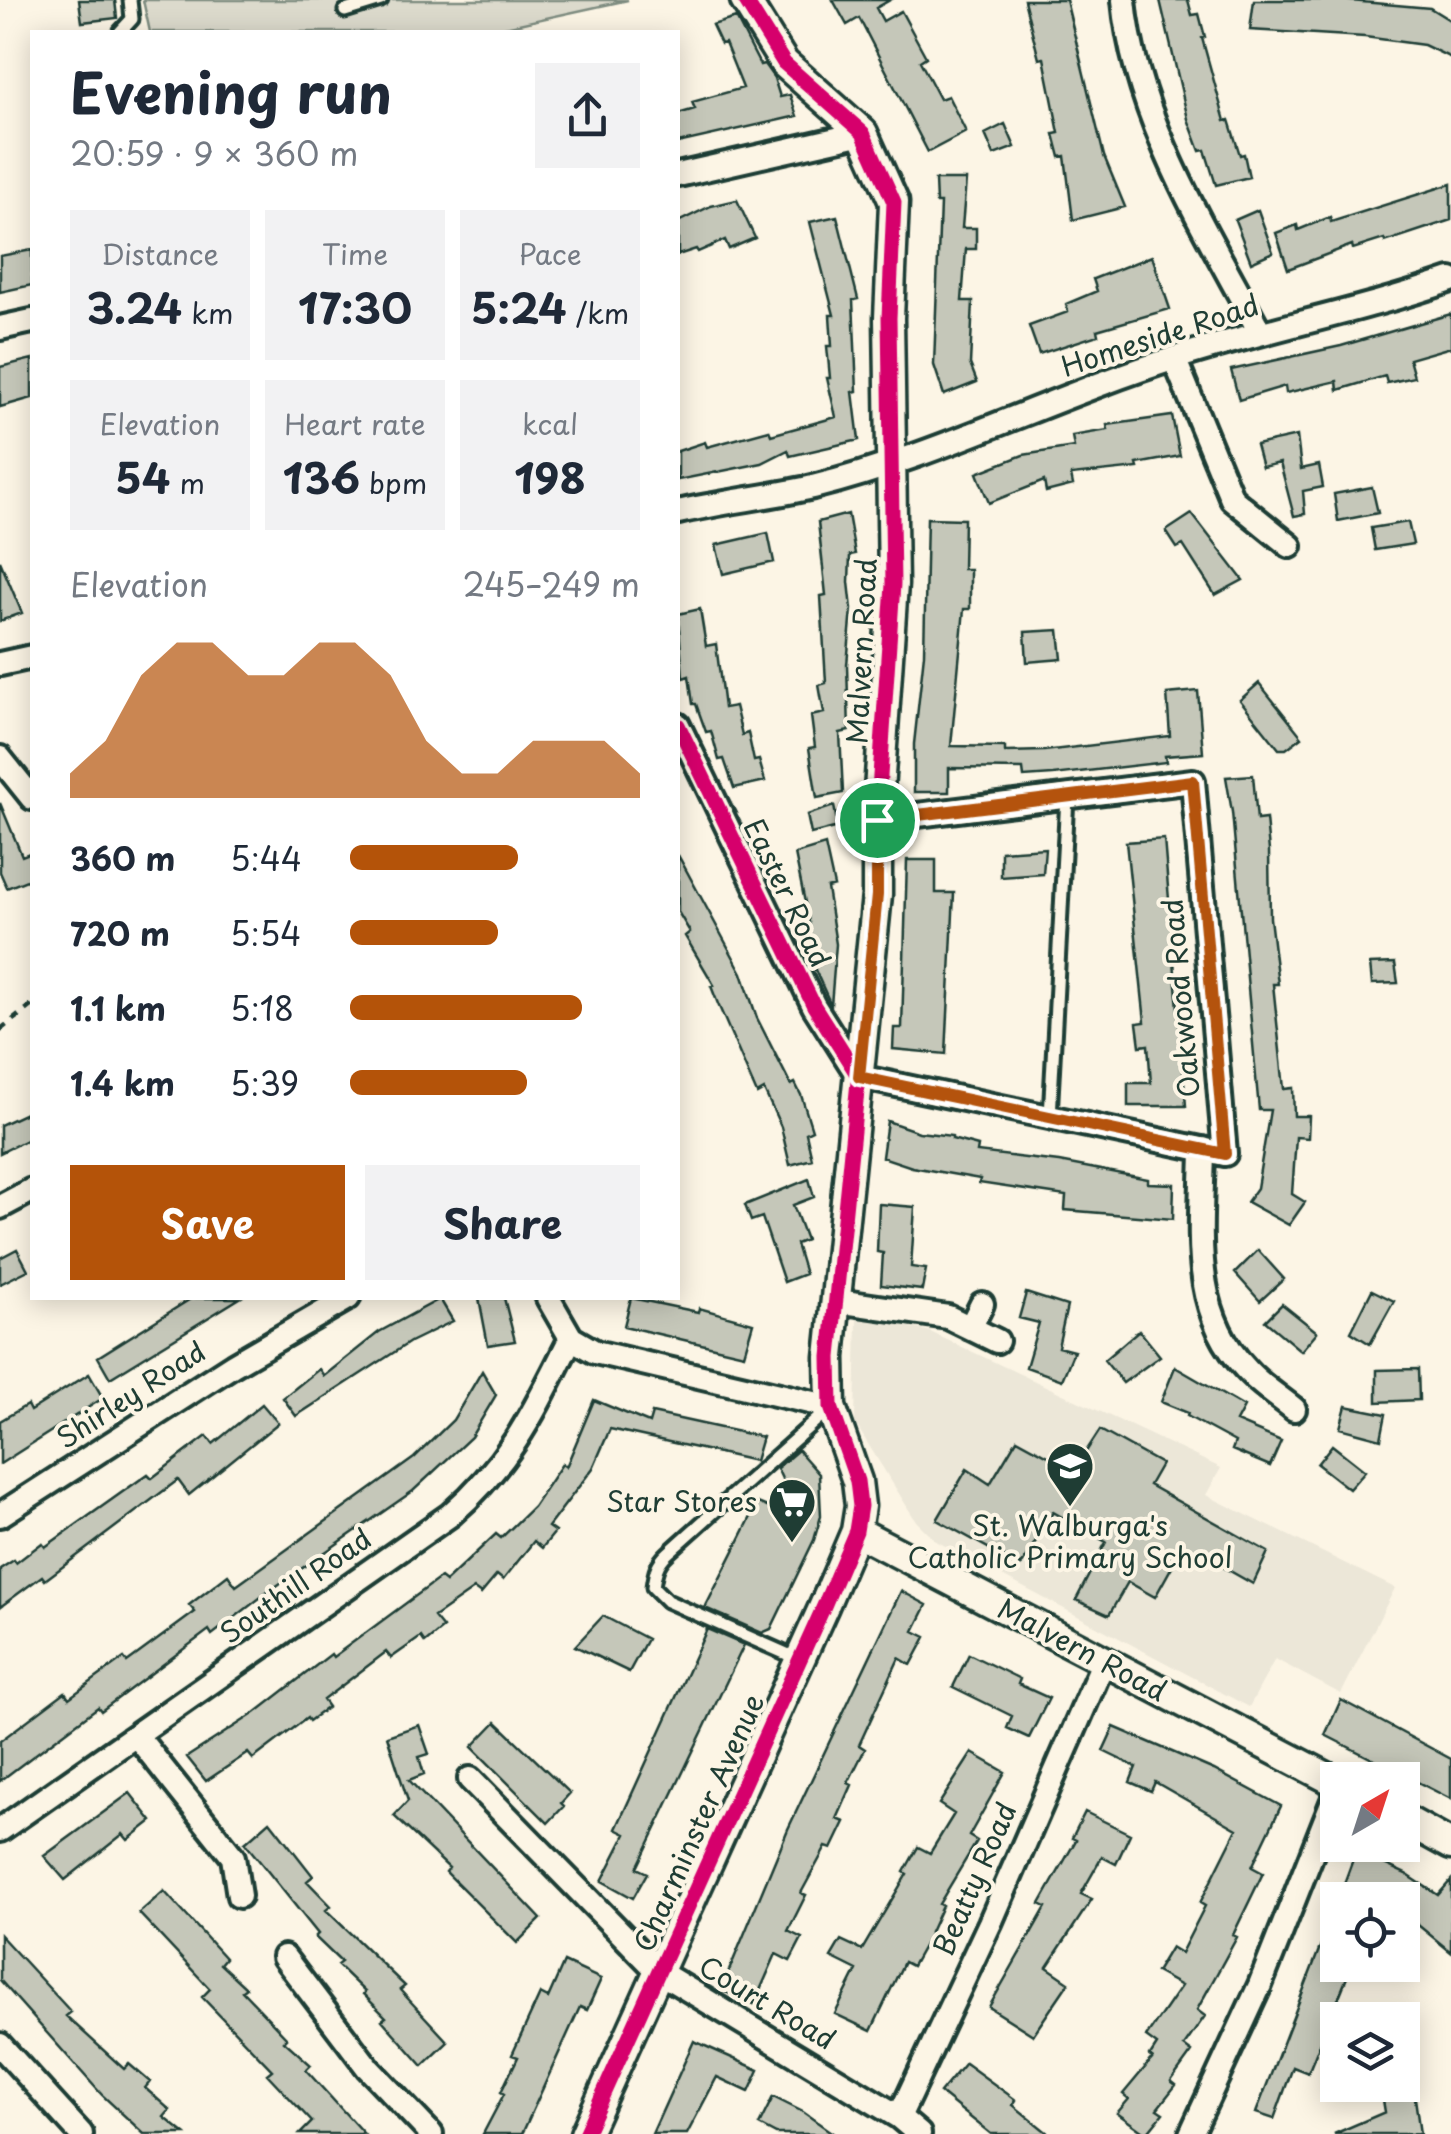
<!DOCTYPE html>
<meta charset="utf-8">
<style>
:root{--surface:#fff;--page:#f2f2f3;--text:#1f2937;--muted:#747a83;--accent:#b45309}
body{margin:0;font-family:"Playpen Sans",sans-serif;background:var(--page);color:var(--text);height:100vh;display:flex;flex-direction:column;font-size:38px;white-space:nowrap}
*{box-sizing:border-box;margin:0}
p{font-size:32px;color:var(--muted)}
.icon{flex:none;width:55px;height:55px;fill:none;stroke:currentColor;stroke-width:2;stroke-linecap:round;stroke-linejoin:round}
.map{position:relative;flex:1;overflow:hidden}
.details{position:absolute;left:30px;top:30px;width:650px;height:1270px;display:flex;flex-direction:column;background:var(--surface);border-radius:0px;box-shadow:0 5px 25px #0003}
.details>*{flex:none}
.needle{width:65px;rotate:39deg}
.tools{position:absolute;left:1320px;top:1762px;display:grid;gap:20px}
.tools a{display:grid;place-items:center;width:100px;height:100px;border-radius:0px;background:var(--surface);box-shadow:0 5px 25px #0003;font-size:50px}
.pin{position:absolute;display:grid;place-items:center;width:85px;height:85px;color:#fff;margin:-42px;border:5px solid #fff;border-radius:50%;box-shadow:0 2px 10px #0007}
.round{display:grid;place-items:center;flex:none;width:105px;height:105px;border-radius:0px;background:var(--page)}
.head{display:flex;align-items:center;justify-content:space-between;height:170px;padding:0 40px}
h1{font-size:55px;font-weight:700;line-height:75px}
.figures{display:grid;grid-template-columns:repeat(3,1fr);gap:15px;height:170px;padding:10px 40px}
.figures div{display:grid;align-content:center;border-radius:0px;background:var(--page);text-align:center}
.figures b{font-size:42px;font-weight:700}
.figures small{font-size:28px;font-weight:400}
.figures p{font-size:28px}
.chart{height:280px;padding:20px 40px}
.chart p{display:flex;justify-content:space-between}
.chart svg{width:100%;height:180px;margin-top:10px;fill:var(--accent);opacity:.7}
.button{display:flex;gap:20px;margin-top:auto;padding:20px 40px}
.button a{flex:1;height:115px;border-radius:0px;background:var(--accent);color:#fff;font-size:40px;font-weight:700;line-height:115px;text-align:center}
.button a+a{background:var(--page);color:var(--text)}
ul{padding:0 40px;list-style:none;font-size:32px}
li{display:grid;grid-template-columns:160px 120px 1fr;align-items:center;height:75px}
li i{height:25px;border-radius:12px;background:var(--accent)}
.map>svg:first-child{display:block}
.built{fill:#ece7d8}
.green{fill:#dcdacc;stroke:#7e8c80;stroke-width:2.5}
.building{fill:#c5c7b9;stroke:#1f3d34;stroke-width:2.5}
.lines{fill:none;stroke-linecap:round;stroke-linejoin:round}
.service-casing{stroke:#1f3d34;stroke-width:19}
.minor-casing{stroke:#1f3d34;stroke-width:30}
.tertiary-casing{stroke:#1f3d34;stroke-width:35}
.path{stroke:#1f3d34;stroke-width:5;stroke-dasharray:8 8;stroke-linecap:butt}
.service{stroke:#fcf5e5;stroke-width:11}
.minor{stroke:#fcf5e5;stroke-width:22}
.tertiary{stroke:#fcf5e5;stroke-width:28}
.cycleway-casing{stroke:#fcf5e5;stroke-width:21}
.cycleway{stroke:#d6006c;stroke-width:15}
.route-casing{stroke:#fff;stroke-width:20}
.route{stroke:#b45309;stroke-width:12}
.labels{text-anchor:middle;stroke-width:8;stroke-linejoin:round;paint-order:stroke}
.street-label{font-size:28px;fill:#1f3d34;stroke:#fcf5e5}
.poi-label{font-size:28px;fill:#1f3d34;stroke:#fcf5e5;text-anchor:end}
</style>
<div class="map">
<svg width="1451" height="2134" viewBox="0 0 1451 2134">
<rect width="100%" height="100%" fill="#fcf5e5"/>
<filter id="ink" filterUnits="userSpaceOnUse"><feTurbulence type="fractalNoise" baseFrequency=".01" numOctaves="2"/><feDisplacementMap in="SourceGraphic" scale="20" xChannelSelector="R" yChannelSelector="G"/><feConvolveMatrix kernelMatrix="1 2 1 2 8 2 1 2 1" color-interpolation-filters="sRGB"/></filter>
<g filter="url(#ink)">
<!-- built -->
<path class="built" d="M857 1316 928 1331 1221 1468 1206 1495 1395 1588 1341 1694 1275 1659 1249 1707 936 1541 916 1521 855 1423Z"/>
<!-- green -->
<path class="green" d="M143 0H628L482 32H150Z"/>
<!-- building -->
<path class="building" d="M79 0H115L117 18 82 22Z
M833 0H890L876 8 883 21 901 11 926 57 920 61 940 99 948 96 966 132 928 152 859 18 847 25Z
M1024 0H1066L1104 156 1125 207 1073 220 1065 156 1060 157 1054 134 1059 133 1044 58 1039 59Z
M1160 0H1188L1192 15 1199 14 1205 37 1202 38 1225 121 1229 120 1240 155 1244 154 1249 177 1216 185 1205 150 1200 151 1188 119Z
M1254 0H1339L1430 8 1451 21V58L1424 45 1365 37 1250 30Z
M736 18 760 65 764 64 774 78 780 97 790 95 797 116 678 143V114L695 109 692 102 743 88 725 43 721 44 712 25Z
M1005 124 1015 147 994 155 985 134Z
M935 180H966L962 228H976V249H966L962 301H973L970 364 977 382 944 395 934 365 940 203H936Z
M1451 184V220L1385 242 1384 239 1353 249 1352 245 1288 269 1276 233 1297 225 1298 230 1330 217 1331 222Z
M737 200 755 238 729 249 725 240 698 252 696 249 678 255V222L711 206Z
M1258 210 1273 252 1251 262 1235 220Z
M837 216 858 299 853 300 857 391 853 392 859 440 790 456 788 450 762 463 678 480V451L705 442 707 447 769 430 771 435 836 417 827 378H830L827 346H832L830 315H834L810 222Z
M32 250V285L0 292V256Z
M1152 256 1170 309 1097 330 1098 335 1039 354 1029 326 1068 312 1066 304 1097 291 1093 279Z
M1451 314V347L1409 359 1414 377 1387 383 1385 376 1338 390 1337 381 1286 393 1285 386 1239 400 1231 370 1341 346Z
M32 359V398L0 407V367Z
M1172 416 1180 456 1137 464 1138 468 1071 475 1073 485 1046 492 1044 481 989 503 977 473 1023 455 1074 447 1072 436 1108 430 1107 425Z
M1297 436 1301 469 1319 465 1323 487 1303 491 1305 514 1294 516 1280 463 1262 467 1256 445Z
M1372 487 1378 513 1338 521 1334 494Z
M848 514 855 554 850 555 849 582 852 609 847 665 849 731 840 733 843 793 817 798 809 748 815 747 811 716 824 713 819 685 826 683 821 596 826 595 818 522Z
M1192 514 1243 580 1215 595 1183 545 1177 548 1166 531Z
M927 518 964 519 963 569H970V609H964L951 746 1005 747V752L1044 751 1170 736 1167 694 1198 691 1203 753 1165 756 1166 762 1053 775 1024 777 1023 769 949 768V792H914V744L924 654Z
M1408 522 1413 544 1375 550 1371 528Z
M768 533 774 562 723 574 716 545Z
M0 561 22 613 0 621Z
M700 609 706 646 716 644 724 708 735 706 742 735 748 733 754 761 759 760 765 781 734 788 724 759 719 760 711 731 706 732 696 704H693L689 676 683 678 678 614Z
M1059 630 1062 659 1027 662 1025 632Z
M1259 683 1302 737 1286 749H1279L1240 700Z
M1253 775 1257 820 1266 819 1269 851 1270 918 1278 984H1273L1284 1089 1293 1088 1294 1116H1309L1308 1138 1296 1137 1292 1194 1305 1202 1289 1225 1247 1202 1257 1188 1270 1110H1259L1232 812 1226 777Z
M0 803 22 856 32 852V878L7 888 0 872Z
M834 806 838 827 811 834 807 815Z
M1164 839 1186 1106H1128V1083H1151L1148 1045 1140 1046 1137 1023 1145 1022 1126 842Z
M825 845 834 886 827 888 836 944 831 1005 811 961 815 960 810 927 795 854Z
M1045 848 1043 874 1001 877V851Z
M678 855 742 973 757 1018 791 1085 795 1083 801 1095 812 1130 806 1133 812 1159 790 1165 781 1127 764 1090 757 1094 718 1004 711 986 714 985 685 936 690 932 678 912Z
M907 860H936V893H954L946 1054 893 1049 894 1028H902Z
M1395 963 1398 983 1372 984 1370 964Z
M32 1110V1137L0 1153V1125Z
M887 1121 919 1132 952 1136V1139L978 1146 977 1152 1059 1162 1148 1179V1183L1174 1184 1173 1219 1065 1210 1066 1196 979 1183 980 1179 912 1167 882 1157Z
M809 1179 814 1197 793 1205 806 1240 796 1244 805 1274 784 1282 762 1217 751 1221 745 1205Z
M879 1204 915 1207 911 1267 926 1269 922 1290 881 1285 883 1253 877 1252Z
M17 1249 28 1270 0 1284V1258Z
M1258 1250 1284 1279 1260 1301 1235 1273Z
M1372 1290 1394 1301 1370 1344 1351 1332Z
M1026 1293 1067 1306 1058 1347 1074 1351 1062 1380 1026 1367 1039 1323 1019 1318Z
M192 1298H240L110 1378 98 1357Z
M479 1298H504L515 1341 488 1345Z
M631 1298 698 1312 699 1308 753 1323 744 1354 624 1326Z
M440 1299 453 1321 410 1342 296 1416 283 1398 319 1369 324 1376 379 1332Z
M1282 1304 1317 1332 1301 1351 1265 1321Z
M1139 1330 1160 1356 1123 1383 1104 1360Z
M1175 1367 1244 1407 1236 1422 1281 1441 1270 1466 1232 1450 1235 1442 1187 1416 1188 1413 1161 1402Z
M1418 1369 1419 1400 1377 1402V1370Z
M482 1371 496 1395 471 1437 413 1491 265 1594 212 1635 209 1630 101 1711 98 1707 0 1781V1741L65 1692 69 1698 124 1658 127 1662 195 1612 189 1605 228 1575 236 1586 414 1458 453 1420Z
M89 1374 103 1398 0 1464V1421L27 1405 30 1411Z
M594 1400 649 1423 652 1413 762 1437 755 1461 610 1429 593 1468 548 1527 555 1532 542 1548 534 1541 503 1580 497 1575 481 1594 474 1589 434 1617 443 1628 425 1643 421 1637 391 1658 386 1652 323 1700 328 1707 309 1721 307 1718 253 1759 248 1753 206 1781 187 1757 255 1713 331 1654 333 1657 440 1578 445 1582 496 1534 501 1538 533 1507 562 1464 566 1467Z
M262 1404 278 1423 189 1495 178 1480 45 1580 42 1576 0 1607V1569L14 1560 16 1563 42 1543 45 1547 148 1474 152 1478 207 1436 213 1444Z
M1346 1406 1386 1414 1381 1439 1340 1428Z
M1100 1430 1161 1464 1149 1485 1268 1552 1253 1584 1184 1545 1155 1597 1128 1582 1109 1615 1076 1600 1106 1542 1053 1512 1021 1566 937 1520 967 1469 990 1484 1017 1439 1074 1470Z
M1332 1445 1365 1471 1349 1489 1317 1464Z
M798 1450 819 1474 821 1516 814 1540 771 1629 762 1633 705 1608 758 1503 772 1509 783 1481 777 1468Z
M901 1591 927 1605 914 1631 926 1637 911 1665 899 1658 859 1745 865 1749 848 1783 852 1785 837 1819 845 1822 832 1849 826 1847 801 1893 806 1895 788 1931 802 1938 790 1961 776 1954 754 2004 721 1990 788 1829Z
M603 1616 647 1639 629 1672 575 1646Z
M707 1629 744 1645 637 1868 647 1873 633 1898 602 1881 626 1834 616 1829Z
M969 1654 1020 1679 1018 1684 1049 1698 1029 1738 1007 1728 1012 1716 953 1687Z
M1341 1700 1451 1759V1799L1325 1735Z
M496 1722 570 1793 561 1803 564 1806 548 1823 472 1747Z
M419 1725 429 1754 419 1757 424 1774 409 1780 541 1919 517 1943 446 1872 449 1868 394 1816 408 1801 387 1736Z
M1114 1727 1214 1770 1281 1806 1252 1867 1263 1873 1233 1935 1237 1937 1197 2010 1205 2016 1184 2046 1192 2052 1171 2081 1176 2085 1157 2109 1163 2113 1146 2134 1117 2113 1129 2099 1123 2094 1153 2058 1150 2056 1157 2045 1146 2037 1181 1986 1156 1972 1171 1947 1181 1953 1205 1906 1200 1903 1237 1829 1155 1782 1151 1791 1130 1782 1136 1767 1103 1751Z
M972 1753 1005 1772 969 1836 977 1841 939 1904 942 1906 926 1941 912 1966 904 1962 871 2031 835 2014 857 1970 831 1957 841 1940 862 1950 907 1874 904 1872 918 1847 930 1853 954 1814 939 1804Z
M130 1793 152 1821 128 1840 123 1834 65 1880 44 1856Z
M1085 1812 1130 1834 1116 1864 1102 1857 1081 1894 1092 1899 1047 1967 1069 1982 1033 2035 989 2007 1046 1907 1040 1904 1076 1840 1072 1838Z
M270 1821 313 1876 307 1881 331 1906 326 1910 405 1986 400 1990 448 2042 423 2066 382 2020 386 2017 363 1994 365 1992 337 1965 341 1962 315 1937 318 1934 245 1843Z
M1356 1851 1406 1874 1438 1895 1451 1880V1952L1402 1912V1900H1357L1341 1892Z
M164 1891 225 1958 220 1964 246 1988 242 1991 287 2038 284 2041 311 2065 306 2070 364 2134H300L312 2122 267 2074 272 2070 202 1997 210 1989 139 1913Z
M0 1935 71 2012 66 2016 124 2069 129 2064 150 2082 145 2088 170 2110 164 2117 185 2134H144L102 2095 0 1980Z
M1322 1942 1338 1949V1965H1352L1308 2073 1293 2067 1274 2119 1256 2113Z
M564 1962 601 1979 587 2010 580 2007 522 2134H483L504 2094 501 2092 518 2057 512 2055 540 1994 548 1998Z
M694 2041 759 2070 749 2092 717 2077 687 2134H652Z
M965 2063 1016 2100 1013 2105 1049 2134H991L940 2093Z
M1414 2091 1420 2134H1334L1385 2112 1382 2094Z
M773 2097 803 2112 834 2134H776L759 2125Z"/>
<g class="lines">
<!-- service casing -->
<g class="service-casing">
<path id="service" d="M345 11 381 0
M120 32 132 19 130 0
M1050 1117 1067 797
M798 1659 667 1601 653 1587C655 1572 657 1563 668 1553L831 1407"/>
</g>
<!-- minor casing -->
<g class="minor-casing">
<path id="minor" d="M1124 0C1135 119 1205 229 1260 332
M678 175 863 133
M0 328 32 321
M1174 358 1232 499 1290 546
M678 512C722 502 768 497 813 487 938 456 1056 395 1179 357 1270 328 1362 311 1451 280
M0 664 32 657
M678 725 814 1006 859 1077 1225 1154 1193 781 877 820
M0 758 32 798
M1203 1149C1202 1226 1188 1309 1246 1369 1259 1384 1278 1396 1294 1409
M0 1207 32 1190
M548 1298 571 1338 595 1352 831 1407
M837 1301 948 1317 997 1341
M970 1328 982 1304
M0 1515 233 1365 348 1298
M136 1735 233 1857 239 1896
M470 1779 659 1972 899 2117 919 2134
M0 1830 450 1515C513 1460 534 1411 571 1338
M284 1957 368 2068 431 2134
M0 2045 81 2134
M899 2117 990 1923 1103 1663
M1191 2134 1260 1985 1338 1788"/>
</g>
<!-- tertiary casing -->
<g class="tertiary-casing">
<path id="tertiary" d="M856 1531 1338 1783
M1402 1818 1451 1845
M585 2134 824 1606 856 1531 860 1506 857 1481 831 1407 830 1357 877 895V820L893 584 889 318 894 202 863 133 784 63 745 0"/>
</g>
<!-- path -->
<path class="path" d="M0 1030 32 1005"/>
<!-- service -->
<use href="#service" class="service"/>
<!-- minor -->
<use href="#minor" class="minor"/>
<!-- tertiary -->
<use href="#tertiary" class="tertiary"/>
<!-- cycleway casing -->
<g class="cycleway-casing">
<path id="cycleway" d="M678 725 814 1006 859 1077 1225 1154 1193 781 877 820
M585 2134 824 1606 856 1531 860 1506 857 1481 831 1407 830 1357 877 895V820L893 584 889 318 894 202 863 133 784 63 745 0"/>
</g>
<!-- cycleway -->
<use href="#cycleway" class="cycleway"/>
</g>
</g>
<g class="lines" filter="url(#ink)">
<!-- route casing -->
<g class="route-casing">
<path id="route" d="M1193 781 1225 1154 859 1077 877 895V820Z"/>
</g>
<!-- route -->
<use href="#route" class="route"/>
</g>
<!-- icons -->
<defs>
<g id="school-pin" transform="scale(2.5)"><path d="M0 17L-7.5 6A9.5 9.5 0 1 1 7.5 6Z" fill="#1f3d34" stroke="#fcf5e5"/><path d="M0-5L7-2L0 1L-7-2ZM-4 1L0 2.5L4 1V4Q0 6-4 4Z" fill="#fff"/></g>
<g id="supermarket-pin" transform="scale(2.5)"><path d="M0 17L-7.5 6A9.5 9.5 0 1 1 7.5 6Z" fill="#1f3d34" stroke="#fcf5e5"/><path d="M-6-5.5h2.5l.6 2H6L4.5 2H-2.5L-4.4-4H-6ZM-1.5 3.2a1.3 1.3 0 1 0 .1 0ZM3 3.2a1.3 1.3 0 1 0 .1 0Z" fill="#fff"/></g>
</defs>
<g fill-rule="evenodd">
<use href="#school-pin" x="1070" y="1466"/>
<use href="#supermarket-pin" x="792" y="1502"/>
</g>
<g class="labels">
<!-- street labels -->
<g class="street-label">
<text transform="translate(1160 336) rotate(-18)" y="10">Homeside Road</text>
<text transform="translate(862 651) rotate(-87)" y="10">Malvern Road</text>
<text transform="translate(787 893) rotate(64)" y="10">Easter Road</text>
<text transform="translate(1181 998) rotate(-95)" y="10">Oakwood Road</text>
<text transform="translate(131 1395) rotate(-33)" y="10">Shirley Road</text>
<text transform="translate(296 1586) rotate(-35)" y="10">Southill Road</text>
<text transform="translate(1082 1650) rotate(28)" y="10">Malvern Road</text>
<text transform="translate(699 1823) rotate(-66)" y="10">Charminster Avenue</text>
<text transform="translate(975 1879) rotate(-66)" y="10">Beatty Road</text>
<text transform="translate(767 2003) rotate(31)" y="10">Court Road</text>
</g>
<!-- poi labels -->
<g class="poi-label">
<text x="757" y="1512">Star Stores</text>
<text x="1070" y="1536" text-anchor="middle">St. Walburga's<tspan x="1070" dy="32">Catholic Primary School</tspan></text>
</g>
</g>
</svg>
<div class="tools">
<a><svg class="needle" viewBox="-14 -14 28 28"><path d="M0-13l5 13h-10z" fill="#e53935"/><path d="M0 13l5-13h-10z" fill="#747a83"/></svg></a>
<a><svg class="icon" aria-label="locate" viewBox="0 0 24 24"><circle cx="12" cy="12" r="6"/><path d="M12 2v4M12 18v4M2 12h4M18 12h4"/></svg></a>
<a><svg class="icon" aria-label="layers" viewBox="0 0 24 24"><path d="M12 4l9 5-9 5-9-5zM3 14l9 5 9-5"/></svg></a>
</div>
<div class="pin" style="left:877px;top:820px;background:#1e9e55"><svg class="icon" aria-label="arrive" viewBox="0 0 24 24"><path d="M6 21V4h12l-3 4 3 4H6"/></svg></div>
<section class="details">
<div class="head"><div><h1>Evening run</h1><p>20:59 · 9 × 360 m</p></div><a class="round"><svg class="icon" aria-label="share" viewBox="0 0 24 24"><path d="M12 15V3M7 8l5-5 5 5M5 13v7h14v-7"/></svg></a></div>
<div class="figures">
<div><p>Distance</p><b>3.24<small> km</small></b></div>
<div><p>Time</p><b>17:30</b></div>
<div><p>Pace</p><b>5:24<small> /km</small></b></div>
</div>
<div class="figures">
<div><p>Elevation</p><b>54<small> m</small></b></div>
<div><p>Heart rate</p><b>136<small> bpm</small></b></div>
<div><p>kcal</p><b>198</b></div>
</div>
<div class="chart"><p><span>Elevation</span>245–249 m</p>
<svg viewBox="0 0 160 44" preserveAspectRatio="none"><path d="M0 44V38L10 30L20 14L30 6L40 6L50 14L60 14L70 6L80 6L90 14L100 30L110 38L120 38L130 30L140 30L150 30L160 38V44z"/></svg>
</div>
<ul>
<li><b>360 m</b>5:44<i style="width:58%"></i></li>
<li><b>720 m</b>5:54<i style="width:51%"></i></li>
<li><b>1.1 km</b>5:18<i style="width:80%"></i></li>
<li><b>1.4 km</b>5:39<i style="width:61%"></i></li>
</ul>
<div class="button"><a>Save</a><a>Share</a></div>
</section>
</div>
